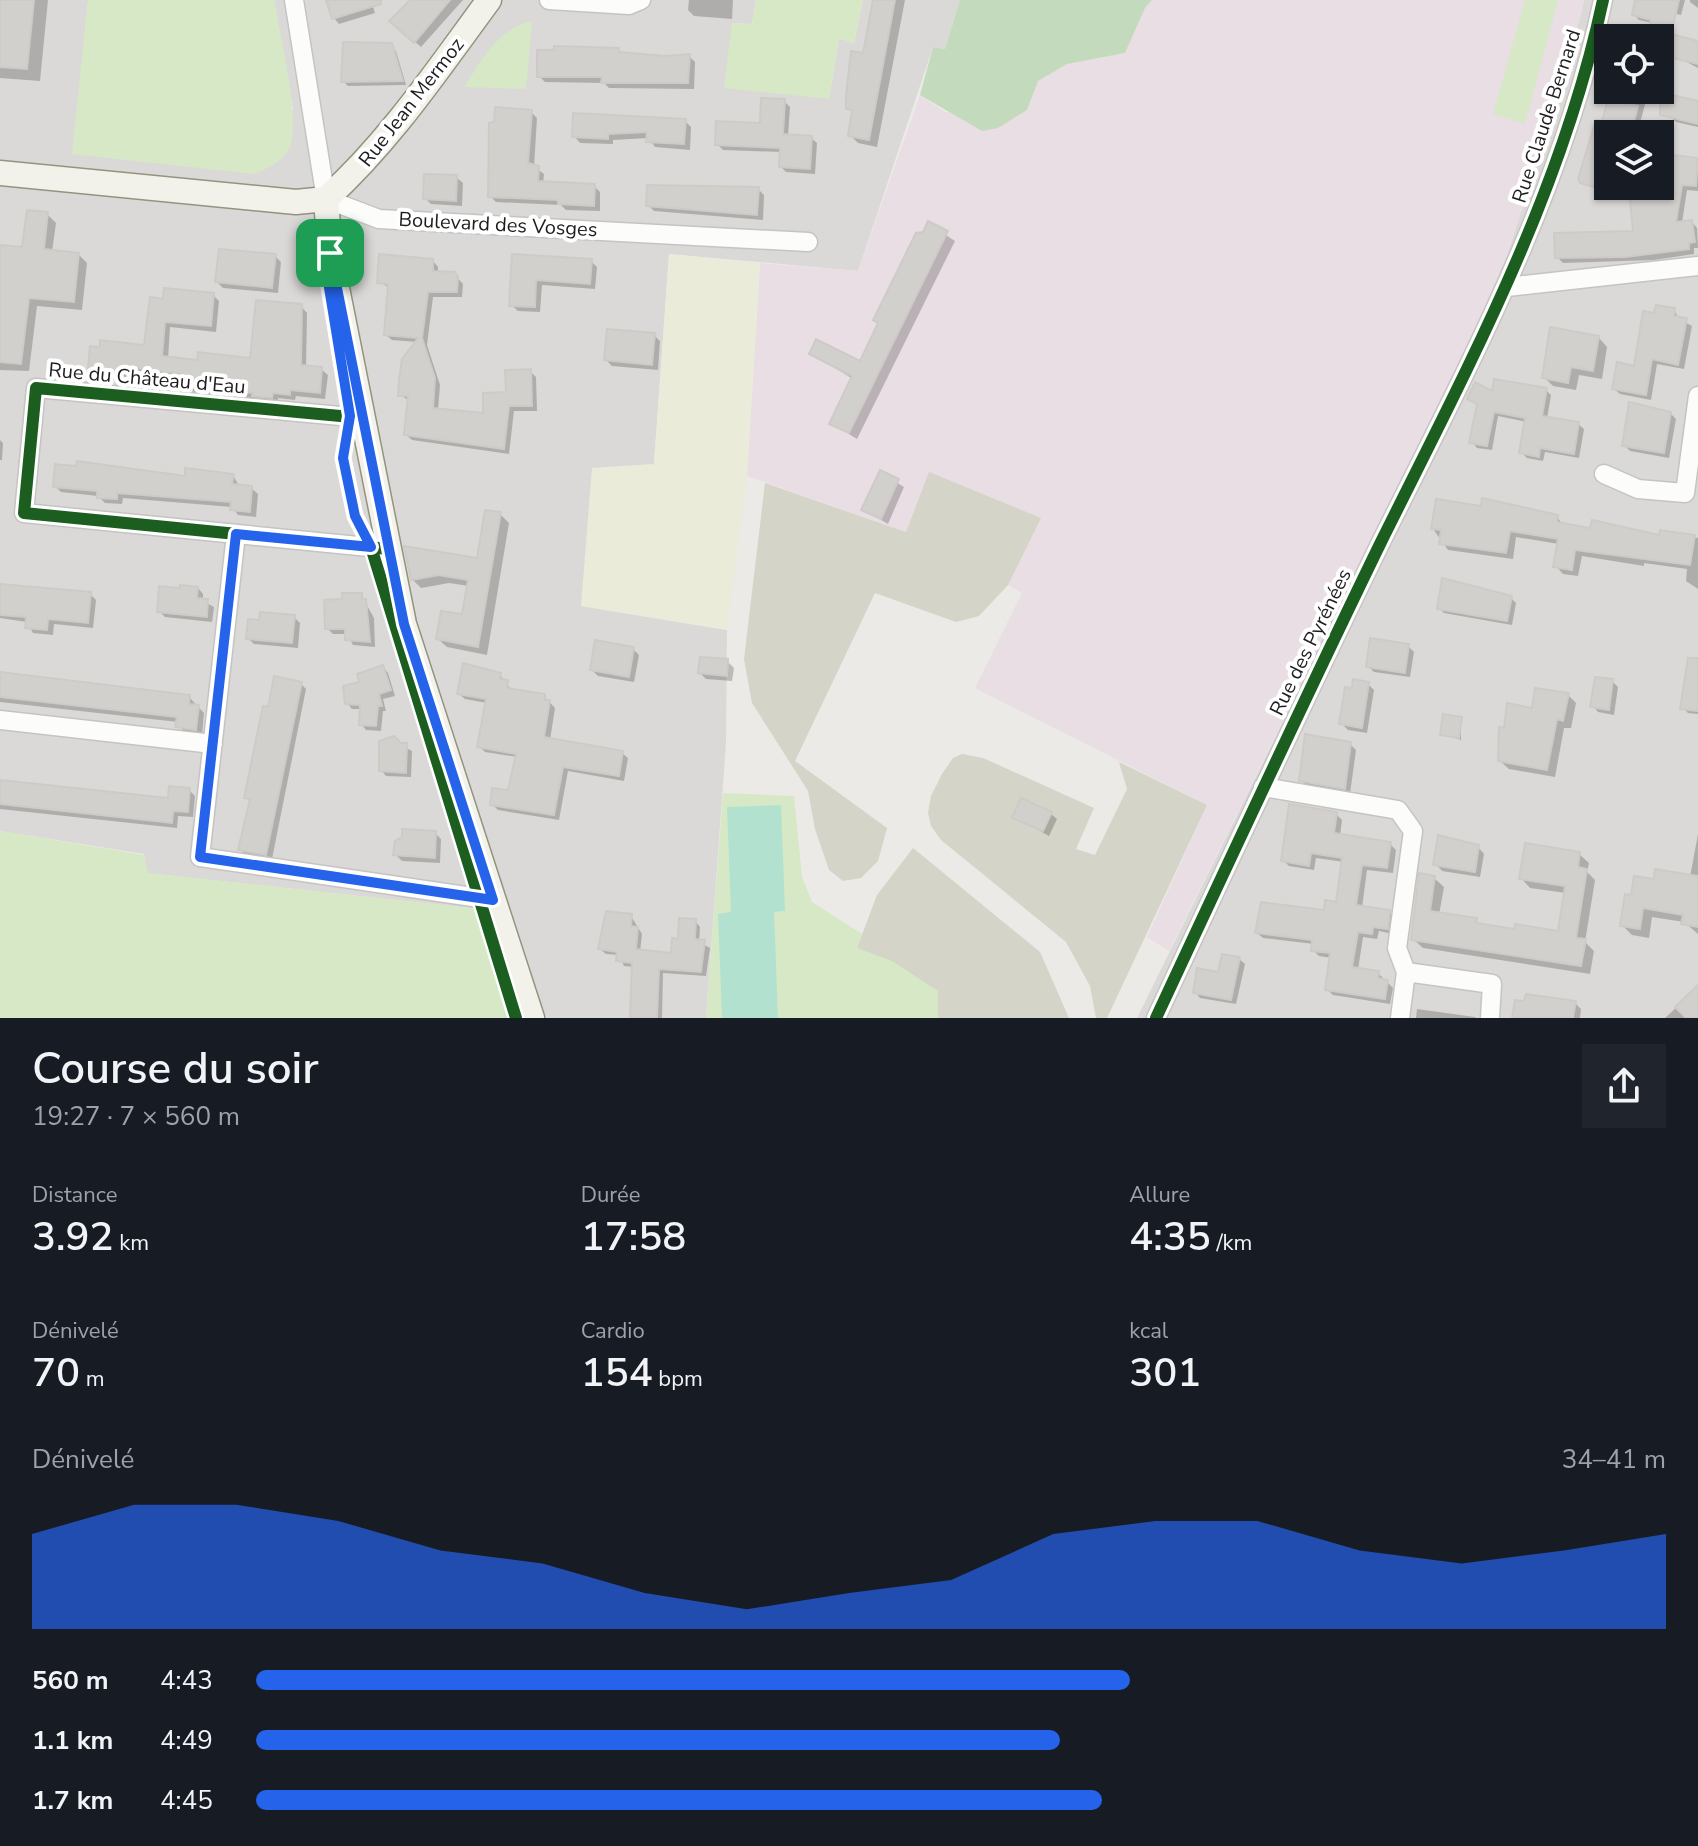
<!DOCTYPE html>
<html lang="fr">
<meta charset="utf-8">
<style>
:root{--surface:#171b24;--page:#20242c;--text:#f1f3f6;--muted:#9ea1a6;--accent:#2563eb}
body{margin:0;font-family:"Nunito Sans",sans-serif;background:var(--page);color:var(--text);height:100vh;display:flex;flex-direction:column;font-size:30px;white-space:nowrap}
*{box-sizing:border-box;margin:0}
p{font-size:26px;color:var(--muted)}
.icon{flex:none;width:44px;height:44px;fill:none;stroke:currentColor;stroke-width:2;stroke-linecap:round;stroke-linejoin:round}
.map{position:relative;height:1018px;overflow:hidden}
.panel{display:flex;flex-direction:column;background:var(--surface);flex:1}
.panel>*{flex:none}
.buttons{position:absolute;left:1594px;top:24px;display:grid;gap:16px}
.buttons a{display:grid;place-items:center;width:80px;height:80px;border-radius:0px;background:var(--surface);box-shadow:0 2px 6px #0004;font-size:40px}
.pin{position:absolute;display:grid;place-items:center;width:68px;height:68px;color:#fff;margin:-34px;border-radius:16px;box-shadow:0 4px 12px #0006}
.round{display:grid;place-items:center;flex:none;width:84px;height:84px;border-radius:0px;background:var(--page)}
.summary{display:flex;align-items:center;justify-content:space-between;height:136px;padding:0 32px}
h1{font-size:44px;font-weight:600;line-height:60px}
.metrics{display:grid;grid-template-columns:repeat(3,1fr);gap:12px;height:136px;padding:8px 32px}
.metrics div{display:grid;align-content:center}
.metrics b{font-size:40px;font-weight:600}
.metrics small{font-size:22px;font-weight:400}
.metrics p{font-size:22px}
.chart{height:224px;padding:16px 32px}
.chart p{display:flex;justify-content:space-between}
.chart svg{width:100%;height:144px;margin-top:8px;fill:var(--accent);opacity:.7}
ul{padding:0 32px;list-style:none;font-size:26px}
li{display:grid;grid-template-columns:128px 96px 1fr;align-items:center;height:60px}
li i{height:20px;border-radius:10px;background:var(--accent)}
.map>svg:first-child{display:block}
.residential{fill:#dad9d7;fill-rule:evenodd}
.industrial{fill:#e9dee4}
.construction{fill:#d4d4c8}
.farmland{fill:#eaebd9}
.grass{fill:#d6e8c5}
.forest{fill:#c4dabc}
.pitch{fill:#b2e2cf}
.shadow{fill:#0003}
.building{fill:#d2d0cd;stroke:#cecbc7;stroke-width:2}
.lines{fill:none;stroke-linecap:round;stroke-linejoin:round}
.street-casing{stroke:#c4c4c2;stroke-width:21}
.secondary-casing{stroke:#92947f;stroke-width:27}
.street{stroke:#fcfcfb;stroke-width:18}
.secondary{stroke:#f2f2ea;stroke-width:24}
.cycleway-casing{stroke:#fff;stroke-width:17}
.cycleway{stroke:#1b5e20;stroke-width:12}
.route-casing{stroke:#fff;stroke-width:16}
.route{stroke:#2563eb;stroke-width:10}
.labels{text-anchor:middle;stroke-width:8;stroke-linejoin:round;paint-order:stroke}
.street-label{font-size:20px;fill:#1d1d1d;stroke:#fff}
</style>
<div class="map">
<svg width="1698" height="1018" viewBox="0 0 1698 1018">
<rect width="100%" height="100%" fill="#ebeae6"/>
<!-- residential -->
<path class="residential" d="M0 0H88L73 154 293 110 274 0H756L752 24 732 23 829 99 839 38 854 43 863 0H960L945 49 933 47 858 271 669 254 654 464 581 606 727 630 726 743 706 1018H514L479 909 147 873 144 854 0 831Z
M1584 0H1698V1018H1137L1467 348 1507 255 1566 75ZM1608 38H1660V90H1608ZM1608 134H1660V186H1608Z"/>
<!-- industrial -->
<path class="industrial" d="M1152 0H1584L1566 75 1507 255 1467 348 1169 951 1147 937 1207 805 975 688 1022 593 1008 585 1040 518 906 532 747 476 760 263 858 271 920 95 945 112 1027 110 1038 81 1067 64 1125 53 1145 8Z"/>
<!-- construction -->
<path class="construction" d="M929 472 1041 518 1008 585 979 616 956 622 875 593 795 761 887 828 878 861 861 878 843 881 829 870 815 829 808 791 752 703 744 659 765 483 906 532Z
M962 754 983 758 1094 808 1076 849 1095 855 1127 789 1119 762 1207 805 1107 1018H1096L1090 986 1066 942 941 840 931 826 928 813 931 796 942 774 953 758Z
M913 848 1040 952 1069 1018H938V991L857 948 877 895Z"/>
<!-- farmland -->
<path class="farmland" d="M669 254 760 263 747 476 727 630 581 606 592 468 654 464Z"/>
<!-- grass -->
<path class="grass" d="M88 0H274C279 31 302 123 289 149 281 163 268 168 254 174L72 154Z
M756 0H863L854 43 839 38 829 99 724 88 732 23 752 24Z
M1525 0H1558L1525 124 1493 114Z
M532 21 526 89 464 87C483 59 497 29 532 21Z
M723 793 794 796 802 877 812 902 862 934 857 948 892 961 938 991V1018H706Z
M0 831 144 855 148 873 479 909 514 1018H0Z"/>
<!-- forest -->
<path class="forest" d="M960 0H1152L1145 8 1125 53 1067 64 1038 81 1027 110 998 128 982 131 920 95 933 47 945 49Z"/>
<!-- pitch -->
<path class="pitch" d="M781 805 785 911 774 912 778 1018H722L718 914 731 912 727 807Z"/>
<!-- shadow -->
<path class="shadow" d="M0 0H48L40 81 0 78Z
M328 0H371L375 13 339 24 334 18Z
M411 0H463L421 47 397 26Z
M689 0H733L732 19 694 16 688 10Z
M874 0H905L877 147 858 143 850 135 854 114 848 108 865 55Z
M1637 0H1685L1681 15 1669 12 1665 26 1639 20 1634 15Z
M1690 0H1698V8L1690 2Z
M1698 43V68L1683 60Z
M391 45 396 51 406 85 348 86 343 81Z
M619 50 622 54 665 58 689 56 695 62 694 89 609 88 604 83 545 82 539 76Z
M1616 90H1649L1637 134H1608V186H1660V155L1698 160V191L1687 190 1682 223 1692 222 1697 228 1698 248H1694V254L1654 260 1563 263 1557 257 1635 233 1632 204 1627 195 1586 184Z
M784 101 790 107 788 136 811 138 817 143 815 174 786 172 781 167 782 152 723 150 717 144 762 125Z
M1698 103V127L1676 122 1669 116Z
M531 112 537 118 534 167 544 174 543 184 594 186 600 192V211L566 210 561 205 496 202 490 196 496 124Z
M685 121 691 127 690 150 655 147 649 138 613 140V144L580 143 574 136Z
M456 177 463 183 462 206 431 204 425 198Z
M758 189 764 195 763 220 654 211 648 205Z
M47 214 56 223 52 252 79 255 87 263 82 310 37 306 29 371 0 370V247L24 249Z
M929 224 955 241 857 439 831 423 853 379 812 354 861 363Z
M275 256 281 262 278 293 223 288 217 282Z
M514 256 591 261 597 267 595 289 542 285 540 312 518 311 511 305Z
M433 261 438 267V273L454 274 463 284 462 297H433L427 345 440 385 438 410 485 415 530 371 536 377 537 411H514L509 454 412 440 406 435 410 401 400 395 417 342 392 340 386 335 390 288 379 282Z
M213 295 219 301 216 332 170 327 168 359 198 362 252 360 301 306 307 313 306 368 321 369 328 375 325 399 296 396 295 400 278 398V403L189 391 183 384V379L141 373 140 378 97 374 90 368 145 347 165 301Z
M1674 310 1679 319 1692 326 1684 369 1657 364 1651 400 1620 394 1614 389 1636 368 1656 315Z
M654 335 660 341 658 370 612 366 606 360Z
M1599 338 1607 347 1602 379 1579 375 1576 390 1553 386 1544 377Z
M1546 390 1551 395 1547 419 1578 424 1584 429 1579 458 1545 452 1543 461 1527 458 1521 452 1527 422 1498 416 1492 450 1477 448 1472 442 1478 406 1469 399Z
M1670 413 1676 419 1669 458 1630 451 1624 445Z
M0 440 3 443 2 460H0Z
M78 463 187 478 233 475 239 486 251 488 258 494 256 517 238 515 232 507 123 498 122 504 105 503 98 496 61 492 55 486 78 468Z
M881 473 904 487 888 524 864 510Z
M500 514 509 523 487 655 447 647 438 639 464 617 469 586 449 583 421 588 412 579 479 561Z
M1557 517 1564 526 1661 538 1662 532 1698 538V589L1686 581 1687 569 1644 563V566L1582 556 1578 576 1563 574 1556 566 1559 544 1516 537 1513 559 1448 550 1433 529Z
M0 584 90 594 96 600 93 628 54 624 53 635 33 633 27 622 0 618Z
M198 588 203 594V601L214 607 212 622 165 617 159 611Z
M361 595 374 618 375 647 353 645 347 634H333L327 628 344 601Z
M1511 598 1516 603 1512 625 1444 613 1439 608Z
M294 617 300 623 298 648 254 644 248 638Z
M1408 646 1414 652 1410 677 1374 672 1368 666Z
M633 649 639 655 634 682 598 676 592 670Z
M727 661 734 668 732 681 706 679 700 673Z
M383 667 388 673 395 696 383 699 386 711H383L381 731 366 730 361 724 362 709H352L347 703 361 683Z
M0 674 189 697 204 713 202 735 184 733 178 722 0 702Z
M500 675 512 691 544 696 555 708 550 740 622 753 628 758 624 781 568 771 559 820 498 810 492 804 510 793 517 757 485 752 479 746 487 703 465 699 459 694Z
M1612 681 1618 687 1614 715 1598 712 1593 706Z
M301 684 306 689 272 859 246 855 241 850 251 802 246 797 269 709Z
M1368 684 1374 690 1367 733 1348 730 1341 723 1353 690Z
M1698 689V714L1688 713 1683 708Z
M1568 695 1576 703 1571 728H1564L1555 777 1509 769 1500 761 1505 730 1534 710Z
M1461 719V740L1442 734Z
M1350 744 1356 750 1350 794 1307 786 1301 780Z
M400 745 412 751 411 777 386 776 381 770Z
M0 782 169 800 189 790 195 796 193 817 178 816 177 828 0 809Z
M1050 813 1057 819 1049 836 1015 817Z
M1336 814 1342 820 1340 836 1390 844 1396 850 1393 873 1367 870 1362 908 1389 912 1395 918 1393 934 1379 931 1377 939 1363 937 1358 970 1378 973 1393 988 1390 1004 1333 995 1327 989 1332 958 1319 956 1313 950 1314 944 1263 938 1257 933 1326 913 1337 904 1344 862 1316 858 1314 870 1289 866 1283 860Z
M435 833 441 839 440 863 402 861 396 855Z
M1698 834V934L1684 922 1652 917 1649 938 1632 935 1622 925 1632 897 1690 877Z
M1478 847 1484 854 1480 877 1442 871 1436 864Z
M1579 854 1589 863 1587 872 1595 880 1585 942 1594 951 1590 974 1423 948 1413 939 1434 878 1444 887 1439 915 1516 931 1560 933 1566 893 1530 888 1521 878Z
M631 916 642 934 640 952 673 955 695 921 700 927 699 942 710 948 706 976 663 973 662 1018H632L634 967 624 966 619 955 606 954 600 949Z
M1239 959 1245 964 1236 1004 1200 998 1195 992Z
M1698 987V1018H1665Z
M1575 1003 1581 1009 1580 1018H1514Z
M1417 1009 1475 1017 1476 1018H1416Z"/>
<!-- building -->
<path class="building" d="M0 0H34L27 69 0 67Z
M326 0H381V4L332 19Z
M410 0H450L414 43 389 21Z
M873 0H895L869 140 848 136 852 110 846 109V96L851 51 863 53Z
M1635 0H1679L1671 34 1698 41V64L1660 55V35L1648 33 1651 20 1632 15Z
M343 42 392 43 403 81 341 82Z
M554 46 619 48V52L665 56 690 54 688 83H601L602 77H537V50H554Z
M1660 92 1698 101V124L1660 115Z
M761 98 785 99 783 134 812 136 810 169 779 167 780 148 715 145 716 121 760 123Z
M1608 99 1638 106 1632 129 1612 125 1608 134 1600 162 1608 165V186H1660L1665 154 1698 158 1696 186 1682 185 1676 222 1692 220 1695 242 1689 243V249L1625 257 1555 258 1554 233 1633 231 1630 200 1596 191V186H1604L1594 183 1593 187 1580 183 1578 179 1596 120 1602 121Z
M495 107 532 110 528 163 539 166 538 181 595 184 594 206 558 204V200L488 197 489 123 494 122Z
M573 113 686 119 684 144 646 142 647 132 608 134V139L572 137Z
M424 174 457 175 456 201 423 199Z
M647 185 759 187 757 215 646 206Z
M27 210 48 212 44 249 79 253 74 302 29 298 21 364 0 362V245L22 247Z
M928 221 948 231 849 433 829 424 852 376 809 354 816 339 860 361 878 323 873 320 916 233 923 232Z
M219 249 276 254 272 288 215 282Z
M379 254 433 259V271L455 272 458 277 457 292H428L422 338 435 378 433 408 483 413V393L506 392 505 370 531 369 532 406H509L504 449 404 435 408 396H398L399 380 402 359 418 338 384 335 388 284 377 283Z
M512 254 592 259 590 284 536 280 535 307 509 306Z
M164 288 214 293 211 326 165 322 162 356 197 360 198 352 250 358 256 300 302 304 301 365 322 367 320 393 290 390V395L273 393 272 398 252 396 253 393 180 385 182 374 135 368 134 373 88 368 90 346 100 347V340L144 345 150 297 163 299Z
M1656 305 1675 308 1674 316 1687 318 1678 365 1652 359 1646 395 1612 389 1617 362 1634 366 1643 311 1654 313Z
M1550 327 1599 336 1593 371 1571 367 1568 383 1542 378Z
M607 329 655 333 652 365 604 360Z
M1494 379 1547 388 1542 416 1579 422 1574 454 1540 448 1539 457 1519 453 1525 418 1494 412 1487 446 1469 443 1477 404 1467 399 1475 382 1492 391Z
M1629 402 1671 412 1664 453 1622 446Z
M77 461 185 476V468L234 474 232 484 252 486 250 512 230 510 231 502 117 493V499L97 498V491L53 487 55 464 76 466Z
M880 470 899 479 881 519 861 510Z
M1482 498 1558 515 1557 522 1590 528 1592 520 1659 535 1660 530 1695 535 1690 565 1575 550 1572 570 1553 567 1558 539 1510 531 1506 553 1439 544 1441 530 1431 529 1436 499 1481 506Z
M485 510 501 512 478 647 436 639 441 611 462 614 468 580 439 575 411 580 404 546 477 558Z
M1442 578 1512 596 1507 621 1437 609Z
M0 584 91 592 88 623 48 619 47 630 25 628 26 617 0 615Z
M180 585 198 587 197 598 208 599 207 617 157 612 159 586 180 588Z
M342 593H362V599H366L370 642 345 640V629H325L324 600 342 599Z
M260 612 295 615 292 643 246 639 248 619 259 620Z
M1370 638 1409 644 1405 673 1366 667Z
M595 640 634 647 629 677 590 670Z
M700 657 728 659 727 676 698 673Z
M1688 658H1698V711L1680 709Z
M463 663 501 673 500 679 508 680 507 688 545 694V700H550L544 737 623 751 619 776 563 767 554 815 490 805 492 788 508 790 516 754 477 747 486 699 457 694Z
M383 665 391 690 379 694 382 706H378L376 726 359 725 360 705 345 704 343 686 359 682 357 674Z
M0 672 190 695 189 704 199 705 196 730 175 727 177 717 0 697Z
M274 676 302 682 266 855 238 850 250 799 244 798 253 754 263 706 268 707Z
M1595 677 1613 679 1609 710 1590 707Z
M1353 679 1369 682 1362 728 1339 724 1345 687 1352 688Z
M1535 688 1569 693 1563 721 1557 719 1547 770 1498 761 1499 727 1504 728 1507 703 1532 708Z
M1443 714 1462 717 1459 738 1440 735Z
M1305 734 1351 742 1345 789 1299 781Z
M394 736 401 743H407L406 773 379 771V741Z
M0 780 168 798 169 786 190 788 188 812 173 811 172 823 0 804Z
M1021 798 1052 812 1043 831 1012 818Z
M1289 804 1337 812 1334 833 1391 842 1387 868 1362 865 1356 905 1390 910 1388 929 1373 927 1372 934 1358 932 1352 967 1379 971 1378 978 1388 980 1385 999 1325 990 1330 953 1311 951 1312 940 1255 933 1261 902 1324 910 1325 900 1336 902 1342 858 1311 853 1309 866 1281 861Z
M402 829 436 831 435 858 393 855 395 841 402 837Z
M1438 835 1479 845 1475 872 1433 865Z
M1525 843 1580 852 1578 867 1587 869 1576 938 1586 939 1581 966 1411 940 1419 873 1435 876 1430 911 1477 918 1476 923 1514 929 1515 924 1558 931 1565 886 1519 879Z
M1655 869 1698 876V927L1681 924 1683 915 1643 908 1640 929 1620 926 1625 894 1631 895 1634 876 1654 879Z
M606 911 632 914 631 926 638 927 636 949 671 953 672 938 678 939 679 918 696 919 695 939 705 940 701 972 659 969 657 1018H630L632 963 616 961 617 952 598 949Z
M1222 954 1240 957 1231 1000 1193 993 1197 968 1218 972Z
M1698 985V1018H1686L1675 1007Z
M1526 994 1576 1001 1573 1018H1512L1515 1000 1524 1001Z"/>
<g class="lines">
<!-- street casing -->
<g class="street-casing">
<path id="street" d="M294 0 326 199 379 219 808 242
M549 0 629 5 641 0
M1507 287 1698 266
M362 418 36 388 24 513 389 549
M1604 474 1638 489 1685 493 1698 396
M236 534 200 857 493 900
M0 720 213 744
M1263 787 1398 810 1413 831 1397 948 1406 972
M1156 1018C1230 859 1304 700 1381 542 1468 367 1562 193 1603 0
M1400 1018 1406 972 1492 984 1490 1018"/>
</g>
<!-- secondary casing -->
<g class="secondary-casing">
<path id="secondary" d="M0 173 296 202 326 199
M326 199 330 253 404 624 532 1018
M326 199C390 141 438 69 489 0"/>
</g>
<!-- street -->
<use href="#street" class="street"/>
<!-- secondary -->
<use href="#secondary" class="secondary"/>
<!-- cycleway casing -->
<g class="cycleway-casing">
<path id="cycleway" d="M330 253 324 257 350 416 343 458 355 516 371 547 516 1018
M362 418 36 388 24 513 389 549
M1156 1018C1230 859 1304 700 1381 542 1468 367 1562 193 1603 0"/>
</g>
<!-- cycleway -->
<use href="#cycleway" class="cycleway"/>
</g>
<g class="lines">
<!-- route casing -->
<g class="route-casing">
<path id="route" d="M330 253 404 624 493 900 200 857 236 534 371 547 355 516 343 458 350 416 324 257Z"/>
</g>
<!-- route -->
<use href="#route" class="route"/>
</g>
<g class="labels">
<!-- street labels -->
<g class="street-label">
<text transform="translate(411 102) rotate(-52)" y="7">Rue Jean Mermoz</text>
<text transform="translate(1546 116) rotate(-72)" y="7">Rue Claude Bernard</text>
<text transform="translate(498 224) rotate(3)" y="7">Boulevard des Vosges</text>
<text transform="translate(147 378) rotate(5)" y="7">Rue du Château d'Eau</text>
<text transform="translate(1310 642) rotate(-64)" y="7">Rue des Pyrénées</text>
</g>
</g>
</svg>
<div class="buttons">
<a><svg class="icon" aria-label="locate" viewBox="0 0 24 24"><circle cx="12" cy="12" r="6"/><path d="M12 2v4M12 18v4M2 12h4M18 12h4"/></svg></a>
<a><svg class="icon" aria-label="layers" viewBox="0 0 24 24"><path d="M12 4l9 5-9 5-9-5zM3 14l9 5 9-5"/></svg></a>
</div>
<div class="pin" style="left:330px;top:253px;background:#1e9e55"><svg class="icon" aria-label="arrive" viewBox="0 0 24 24"><path d="M6 21V4h12l-3 4 3 4H6"/></svg></div>
</div>
<section class="panel">
<div class="summary"><div><h1>Course du soir</h1><p>19:27 · 7 × 560 m</p></div><a class="round"><svg class="icon" aria-label="share" viewBox="0 0 24 24"><path d="M12 15V3M7 8l5-5 5 5M5 13v7h14v-7"/></svg></a></div>
<div class="metrics">
<div><p>Distance</p><b>3.92<small> km</small></b></div>
<div><p>Durée</p><b>17:58</b></div>
<div><p>Allure</p><b>4:35<small> /km</small></b></div>
</div>
<div class="metrics">
<div><p>Dénivelé</p><b>70<small> m</small></b></div>
<div><p>Cardio</p><b>154<small> bpm</small></b></div>
<div><p>kcal</p><b>301</b></div>
</div>
<div class="chart"><p><span>Dénivelé</span>34–41 m</p>
<svg viewBox="0 0 160 44" preserveAspectRatio="none"><path d="M0 44V15L10 6L20 6L30 11L40 20L50 24L60 33L70 38L80 33L90 29L100 15L110 11L120 11L130 20L140 24L150 20L160 15V44z"/></svg>
</div>
<ul>
<li><b>560 m</b>4:43<i style="width:62%"></i></li>
<li><b>1.1 km</b>4:49<i style="width:57%"></i></li>
<li><b>1.7 km</b>4:45<i style="width:60%"></i></li>
</ul>
</section>
